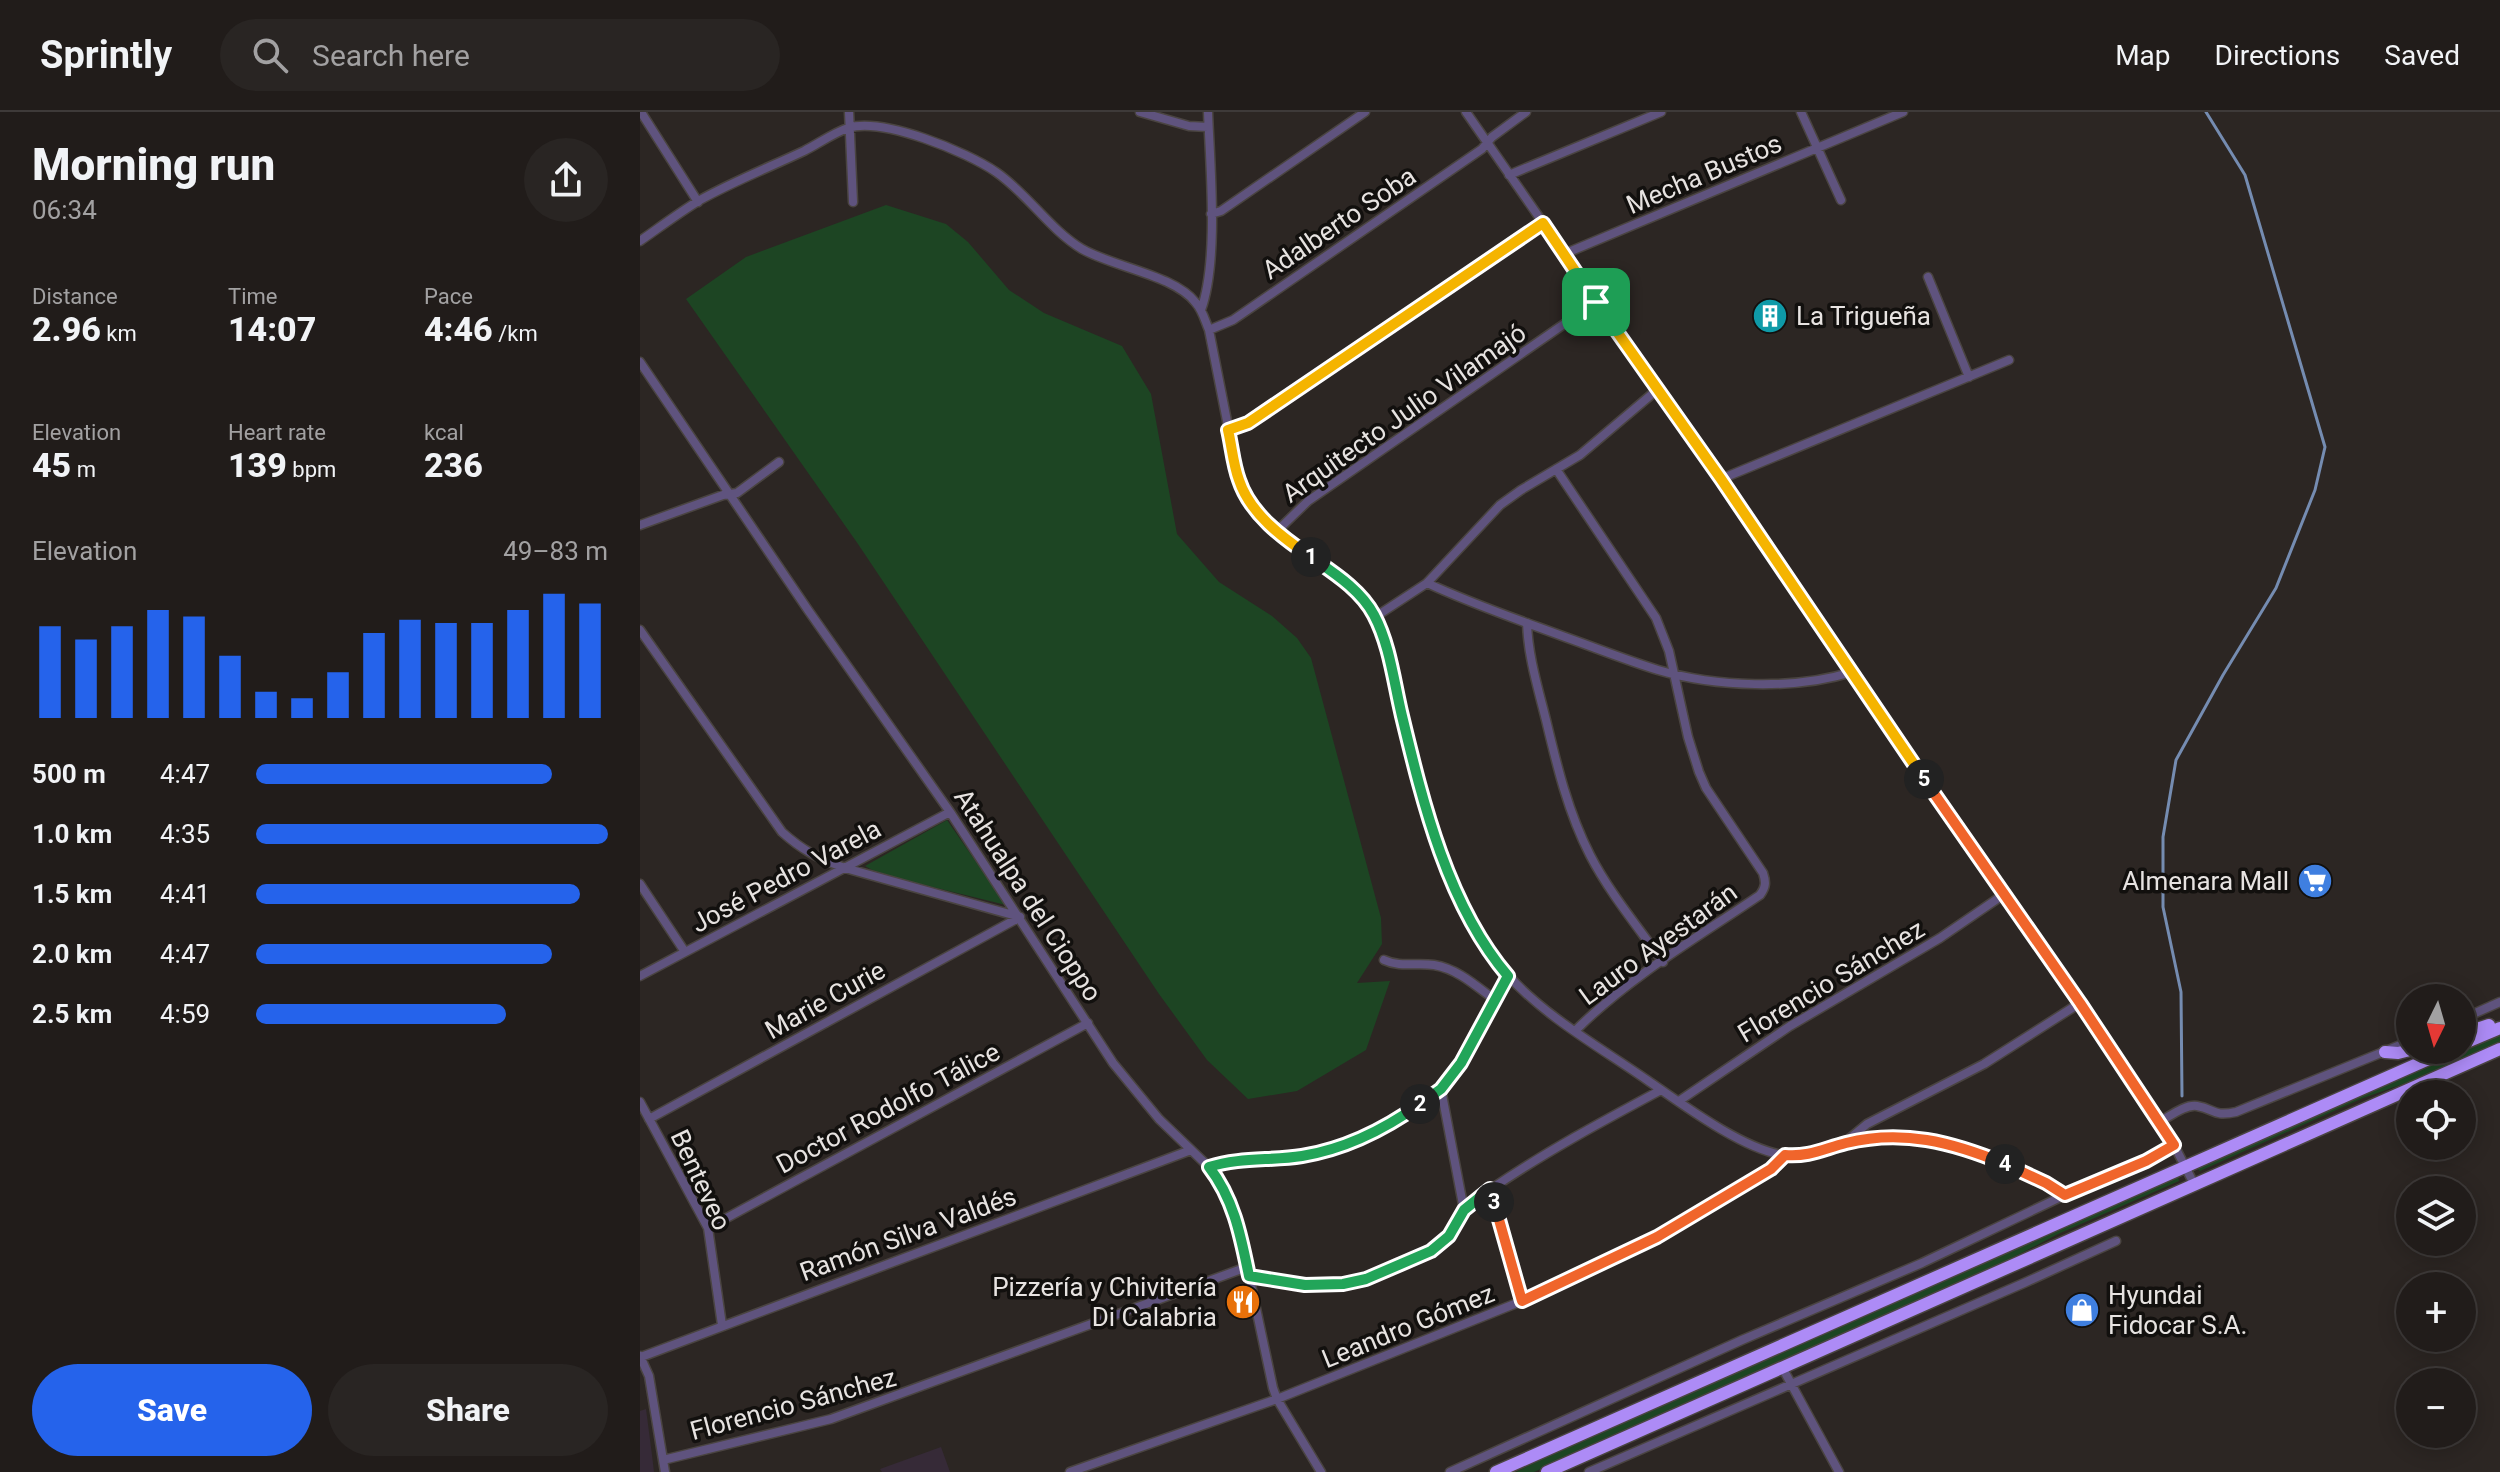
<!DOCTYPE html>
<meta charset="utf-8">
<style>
:root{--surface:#211c1a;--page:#292523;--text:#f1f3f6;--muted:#a2a1a2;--line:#3e3a39;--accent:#2563eb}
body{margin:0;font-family:Roboto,sans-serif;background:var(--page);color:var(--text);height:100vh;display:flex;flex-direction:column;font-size:30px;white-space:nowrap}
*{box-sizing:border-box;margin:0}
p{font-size:26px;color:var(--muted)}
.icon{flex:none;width:44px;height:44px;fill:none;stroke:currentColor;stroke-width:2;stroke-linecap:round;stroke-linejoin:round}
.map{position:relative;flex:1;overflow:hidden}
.sheet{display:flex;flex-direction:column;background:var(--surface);width:640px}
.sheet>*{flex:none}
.needle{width:52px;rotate:185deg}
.buttons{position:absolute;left:1756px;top:872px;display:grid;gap:16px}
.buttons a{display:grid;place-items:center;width:80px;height:80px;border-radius:50%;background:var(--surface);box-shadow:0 4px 20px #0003,0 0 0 2px var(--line);font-size:40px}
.pin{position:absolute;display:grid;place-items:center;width:68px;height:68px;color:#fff;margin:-34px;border-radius:16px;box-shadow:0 4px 12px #0006}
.km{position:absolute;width:40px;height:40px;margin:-20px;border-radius:50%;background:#222;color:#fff;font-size:22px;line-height:40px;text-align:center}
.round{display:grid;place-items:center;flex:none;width:84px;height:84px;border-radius:42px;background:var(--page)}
.head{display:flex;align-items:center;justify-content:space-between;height:136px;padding:0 32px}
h1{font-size:44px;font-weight:800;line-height:60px}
.stats{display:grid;grid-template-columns:repeat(3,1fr);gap:12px;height:136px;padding:8px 32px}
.stats div{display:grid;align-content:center}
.stats b{font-size:34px;font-weight:800}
.stats small{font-size:22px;font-weight:400}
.stats p{font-size:22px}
.chart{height:224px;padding:16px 32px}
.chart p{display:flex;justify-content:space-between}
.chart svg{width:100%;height:144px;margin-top:8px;stroke:var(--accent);stroke-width:6}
.action{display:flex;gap:16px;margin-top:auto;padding:16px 32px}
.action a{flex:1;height:92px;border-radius:48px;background:var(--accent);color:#fff;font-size:32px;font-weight:800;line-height:92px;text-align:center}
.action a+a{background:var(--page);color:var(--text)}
ul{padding:0 32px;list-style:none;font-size:26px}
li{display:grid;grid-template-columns:128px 96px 1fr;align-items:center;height:60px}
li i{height:20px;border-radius:10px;background:var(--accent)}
header{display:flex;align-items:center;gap:48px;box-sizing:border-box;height:112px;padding:0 40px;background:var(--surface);border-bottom:2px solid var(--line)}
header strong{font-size:38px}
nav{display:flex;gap:44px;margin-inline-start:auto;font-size:28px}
.search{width:560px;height:72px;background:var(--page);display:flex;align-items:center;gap:20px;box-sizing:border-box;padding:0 28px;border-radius:44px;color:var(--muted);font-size:30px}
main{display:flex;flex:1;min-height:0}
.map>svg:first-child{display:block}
.education{fill:#362a37}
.green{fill:#1d4523}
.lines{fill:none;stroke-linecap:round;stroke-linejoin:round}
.stream{stroke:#758cb1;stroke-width:3}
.minor-casing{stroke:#4a4441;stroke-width:11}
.highway-casing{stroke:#4a4441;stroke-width:15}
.minor{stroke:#5f537e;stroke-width:8}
.highway{stroke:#ad8bf6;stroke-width:12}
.split-1-casing{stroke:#fff;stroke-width:16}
.split-2-casing{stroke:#fff;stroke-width:16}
.split-3-casing{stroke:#fff;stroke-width:16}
.split-4-casing{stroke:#fff;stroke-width:16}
.split-5-casing{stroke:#fff;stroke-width:16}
.split-6-casing{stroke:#fff;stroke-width:16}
.split-1{stroke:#f5b400;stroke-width:10}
.split-2{stroke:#22a559;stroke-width:10}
.split-3{stroke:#22a559;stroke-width:10}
.split-4{stroke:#f0652b;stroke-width:10}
.split-5{stroke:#f0652b;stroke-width:10}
.split-6{stroke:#f5b400;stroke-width:10}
.labels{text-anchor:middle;stroke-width:7;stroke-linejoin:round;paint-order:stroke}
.street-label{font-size:26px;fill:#e7e3e1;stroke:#12100e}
.poi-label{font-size:26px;fill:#e7e3e1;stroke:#12100e;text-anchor:start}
</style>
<header>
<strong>Sprintly</strong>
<div class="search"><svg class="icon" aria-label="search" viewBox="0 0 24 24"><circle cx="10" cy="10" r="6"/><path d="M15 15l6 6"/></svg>Search here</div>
<nav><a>Map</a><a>Directions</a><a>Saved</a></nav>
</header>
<main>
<section class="sheet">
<div class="head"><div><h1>Morning run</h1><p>06:34</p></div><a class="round"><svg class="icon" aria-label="share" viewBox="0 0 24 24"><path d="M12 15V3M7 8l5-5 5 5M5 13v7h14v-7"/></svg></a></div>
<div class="stats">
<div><p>Distance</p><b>2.96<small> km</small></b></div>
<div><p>Time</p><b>14:07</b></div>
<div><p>Pace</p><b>4:46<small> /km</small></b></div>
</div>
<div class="stats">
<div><p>Elevation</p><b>45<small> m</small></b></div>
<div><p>Heart rate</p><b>139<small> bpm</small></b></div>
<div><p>kcal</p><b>236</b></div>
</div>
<div class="chart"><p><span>Elevation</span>49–83 m</p>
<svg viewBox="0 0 160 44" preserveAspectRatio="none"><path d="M5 44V16M15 44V20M25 44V16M35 44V11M45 44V13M55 44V25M65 44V36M75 44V38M85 44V30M95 44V18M105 44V14M115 44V15M125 44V15M135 44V11M145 44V6M155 44V9"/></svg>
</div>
<ul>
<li><b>500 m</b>4:47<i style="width:84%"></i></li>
<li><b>1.0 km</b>4:35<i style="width:100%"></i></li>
<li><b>1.5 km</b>4:41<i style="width:92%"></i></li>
<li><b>2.0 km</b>4:47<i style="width:84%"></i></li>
<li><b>2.5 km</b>4:59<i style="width:71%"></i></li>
</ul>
<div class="action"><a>Save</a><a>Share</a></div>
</section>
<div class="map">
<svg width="1860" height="1360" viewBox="0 0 1860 1360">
<rect width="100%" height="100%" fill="#2c2623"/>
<!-- education -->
<path class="education" d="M6 1297 12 1343 14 1360H0V1299Z
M301 1335 310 1360H242L240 1357Z"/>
<!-- green -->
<path class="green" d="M246 93 306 112 328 130 369 178 404 201 482 234 511 282 537 422 579 470 632 504 657 526 671 546 741 806 742 832 717 871 750 869 726 938 657 979 608 987 567 948 519 882 218 432 46 187 106 145Z
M307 708 366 793 268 769 232 758 225 754Z
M1860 922V931L1783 965 1723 986 1560 1059 1557 1057V1056L1785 953Z
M1538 1064 1539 1069 1418 1122 1357 1154 894 1360H876L910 1342Z"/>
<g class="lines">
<!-- stream -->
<path class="stream" d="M1542 984 1541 880 1523 795V725L1536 648 1583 563 1636 476 1675 378 1685 335 1605 63 1566 0"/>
<!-- minor casing -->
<g class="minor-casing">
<path id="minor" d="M1 0 58 90
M209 0 213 90
M500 0 549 14 568 15
M826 0 1081 367 1363 783 1440 891 1534 1033 1554 1072
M1161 0 1201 88
M869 63 1021 0
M571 102 581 99 725 0
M0 129C20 115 40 100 60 88 94 69 130 55 164 39 178 32 193 21 208 16 243 5 327 40 356 60 388 82 409 117 442 137 473 155 535 163 556 191 563 199 565 209 569 218 575 249 581 279 587 309 592 339 594 372 614 396 655 449 716 456 743 525 766 622 785 724 834 812 844 830 853 847 867 862 904 904 961 936 1007 968 1042 992 1102 1037 1143 1043 1172 1048 1198 1032 1226 1027 1295 1016 1368 1046 1425 1083
M924 142 1263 0
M1288 165 1329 265
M561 198C579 148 570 54 568 0
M569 218 593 208 842 37 852 25 886 0
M0 250 168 498 310 700 473 951 519 1007 569 1055 587 1081 598 1112 633 1276 637 1287 681 1360
M588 318 608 311 903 111
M916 357 1016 506 1029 539 1048 625 1059 660 1066 676 1123 761C1126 770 1126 775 1120 783 1058 825 989 865 936 918
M1081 367 1369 248
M0 413 83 383 97 381 139 350
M637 419 668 389 956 190
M787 471C832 492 879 508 925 525 956 536 986 548 1018 558 1075 575 1155 578 1212 560
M735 505 787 471 860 393 881 378 940 343 1018 277
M887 511C888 544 898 576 906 608 917 654 928 700 950 743 969 780 998 815 1023 850
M0 518 142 720C162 738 179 747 205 756L380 805
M0 772 45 840
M744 848C761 856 776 850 794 853 818 857 836 874 855 888
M0 864 310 700
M1822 907 1860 890
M801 977 824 1098
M1039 989 1150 914 1300 826 1363 783
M0 990 68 1116 82 1213
M9 1007 380 805
M1519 1010C1529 1005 1545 992 1557 994 1575 997 1573 1005 1596 1000L1770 929
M1204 1031 1227 1012 1344 952 1440 891
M569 1055C601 1045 634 1050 666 1043 707 1034 744 1017 778 993 786 988 796 983 803 975 831 944 848 901 868 864
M850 1077 882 1189
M68 1116 448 911
M609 1164C665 1176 705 1176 759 1154 774 1148 790 1141 802 1130 812 1122 816 1111 823 1100 829 1091 841 1083 851 1077 905 1040 963 1009 1021 978
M0 1244 9 1264 25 1360
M1 1245 551 1038
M1142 1255 1199 1360
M23 1348 191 1307 607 1155
M430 1360 637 1287 882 1189 1017 1125 1131 1057 1145 1043
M810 1360 1102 1228 1282 1151 1425 1083 1506 1049 1534 1033
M949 1360 1384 1171 1476 1129"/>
</g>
<!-- highway casing -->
<g class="highway-casing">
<path id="highway" d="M1822 922 1849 913
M1822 932 1860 916
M1745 940 1758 941 1770 938
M856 1360 1809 938
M907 1360 1860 937"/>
</g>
<!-- minor -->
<use href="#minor" class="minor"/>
<!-- highway -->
<use href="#highway" class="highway"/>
</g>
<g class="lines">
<!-- split-1 casing -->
<g class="split-1-casing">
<path id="split-1" d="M671 445C643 426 610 402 599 368 593 352 592 335 588 318L608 311 903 111 956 190"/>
</g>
<!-- split-2 casing -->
<g class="split-2-casing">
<path id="split-2" d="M671 445C694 461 721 478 734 503 750 533 754 571 762 604 783 691 808 794 868 864L821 951 801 977 780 992"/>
</g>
<!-- split-3 casing -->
<g class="split-3-casing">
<path id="split-3" d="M780 992C745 1017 705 1037 662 1044 630 1049 600 1045 569 1055 594 1087 601 1125 609 1164L665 1173 703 1172 726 1167 791 1139 809 1124 824 1098 850 1077 854 1090"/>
</g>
<!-- split-4 casing -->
<g class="split-4-casing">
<path id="split-4" d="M854 1090 882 1189 1017 1125 1131 1057 1145 1043C1169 1045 1183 1037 1206 1031 1262 1017 1312 1030 1365 1052"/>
</g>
<!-- split-5 casing -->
<g class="split-5-casing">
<path id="split-5" d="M1284 667 1440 891 1534 1033 1506 1049 1425 1083 1406 1071 1365 1052"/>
</g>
<!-- split-6 casing -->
<g class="split-6-casing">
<path id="split-6" d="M956 190 1081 367 1284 667"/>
</g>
<!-- split-1 -->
<use href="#split-1" class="split-1"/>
<!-- split-2 -->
<use href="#split-2" class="split-2"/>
<!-- split-3 -->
<use href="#split-3" class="split-3"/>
<!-- split-4 -->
<use href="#split-4" class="split-4"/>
<!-- split-5 -->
<use href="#split-5" class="split-5"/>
<!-- split-6 -->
<use href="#split-6" class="split-6"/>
</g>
<!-- icons -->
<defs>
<g id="building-disc" transform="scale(1.8)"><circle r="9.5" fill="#0f9aa8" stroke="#12100e"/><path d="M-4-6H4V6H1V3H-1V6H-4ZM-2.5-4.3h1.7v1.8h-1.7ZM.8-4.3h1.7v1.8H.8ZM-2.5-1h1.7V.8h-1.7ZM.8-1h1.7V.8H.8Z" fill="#fff"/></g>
<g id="supermarket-disc" transform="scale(1.8)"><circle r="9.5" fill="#3f7fe0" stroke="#12100e"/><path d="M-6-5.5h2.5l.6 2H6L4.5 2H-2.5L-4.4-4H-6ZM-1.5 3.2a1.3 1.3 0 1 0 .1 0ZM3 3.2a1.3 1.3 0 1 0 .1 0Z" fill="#fff"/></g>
<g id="restaurant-disc" transform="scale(1.8)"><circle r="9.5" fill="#e8710a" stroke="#12100e"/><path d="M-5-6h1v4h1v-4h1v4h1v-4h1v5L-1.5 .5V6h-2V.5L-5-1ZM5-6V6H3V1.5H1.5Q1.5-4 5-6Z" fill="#fff"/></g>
<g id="shop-disc" transform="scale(1.8)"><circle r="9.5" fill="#3f7fe0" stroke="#12100e"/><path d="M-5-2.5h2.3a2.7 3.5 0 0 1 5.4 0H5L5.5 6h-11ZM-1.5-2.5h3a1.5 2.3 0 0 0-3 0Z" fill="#fff"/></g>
</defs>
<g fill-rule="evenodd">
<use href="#building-disc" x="1130" y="204"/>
<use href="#supermarket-disc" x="1675" y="769"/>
<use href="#restaurant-disc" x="603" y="1190"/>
<use href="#shop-disc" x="1442" y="1198"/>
</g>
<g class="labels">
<!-- street labels -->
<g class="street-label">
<text transform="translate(1064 62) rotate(-23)" y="9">Mecha Bustos</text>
<text transform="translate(699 111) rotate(-34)" y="9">Adalberto Soba</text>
<text transform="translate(764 301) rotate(-35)" y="9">Arquitecto Julio Vilamajó</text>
<text transform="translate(146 764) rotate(-28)" y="9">José Pedro Varela</text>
<text transform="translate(388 783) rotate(57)" y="9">Atahualpa del Cioppo</text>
<text transform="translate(1018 832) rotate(-36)" y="9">Lauro Ayestarán</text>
<text transform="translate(1191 869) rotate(-31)" y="9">Florencio Sánchez</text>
<text transform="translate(185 888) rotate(-29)" y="9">Marie Curie</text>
<text transform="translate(248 996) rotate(-28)" y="9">Doctor Rodolfo Tálice</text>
<text transform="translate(61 1068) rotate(65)" y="9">Benteveo</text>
<text transform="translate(268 1122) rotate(-20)" y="9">Ramón Silva Valdés</text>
<text transform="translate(768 1214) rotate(-22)" y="9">Leandro Gómez</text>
<text transform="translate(153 1292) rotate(-15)" y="9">Florencio Sánchez</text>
</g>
<!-- poi labels -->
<g class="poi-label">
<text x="1156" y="213">La Trigueña</text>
<text x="1649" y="778" text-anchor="end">Almenara Mall</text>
<text x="577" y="1184" text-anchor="end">Pizzería y Chivitería<tspan x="577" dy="30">Di Calabria</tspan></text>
<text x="1468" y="1192">Hyundai<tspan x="1468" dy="30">Fidocar S.A.</tspan></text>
</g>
</g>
</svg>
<div class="buttons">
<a><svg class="needle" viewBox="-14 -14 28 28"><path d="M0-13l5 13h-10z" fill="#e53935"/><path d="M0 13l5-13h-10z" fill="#a2a1a2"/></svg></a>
<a><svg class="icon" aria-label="locate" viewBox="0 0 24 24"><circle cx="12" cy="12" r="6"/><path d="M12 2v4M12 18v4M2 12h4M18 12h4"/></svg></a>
<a><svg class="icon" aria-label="layers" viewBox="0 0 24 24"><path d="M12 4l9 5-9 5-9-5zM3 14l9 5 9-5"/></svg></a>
<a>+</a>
<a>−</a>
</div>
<div class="pin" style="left:956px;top:190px;background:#1e9e55"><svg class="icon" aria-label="arrive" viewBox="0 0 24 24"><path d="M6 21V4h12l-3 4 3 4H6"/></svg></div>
<b class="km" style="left:671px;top:445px">1</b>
<b class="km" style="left:780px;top:992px">2</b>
<b class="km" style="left:854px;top:1090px">3</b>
<b class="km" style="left:1365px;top:1052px">4</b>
<b class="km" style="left:1284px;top:667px">5</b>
</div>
</main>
